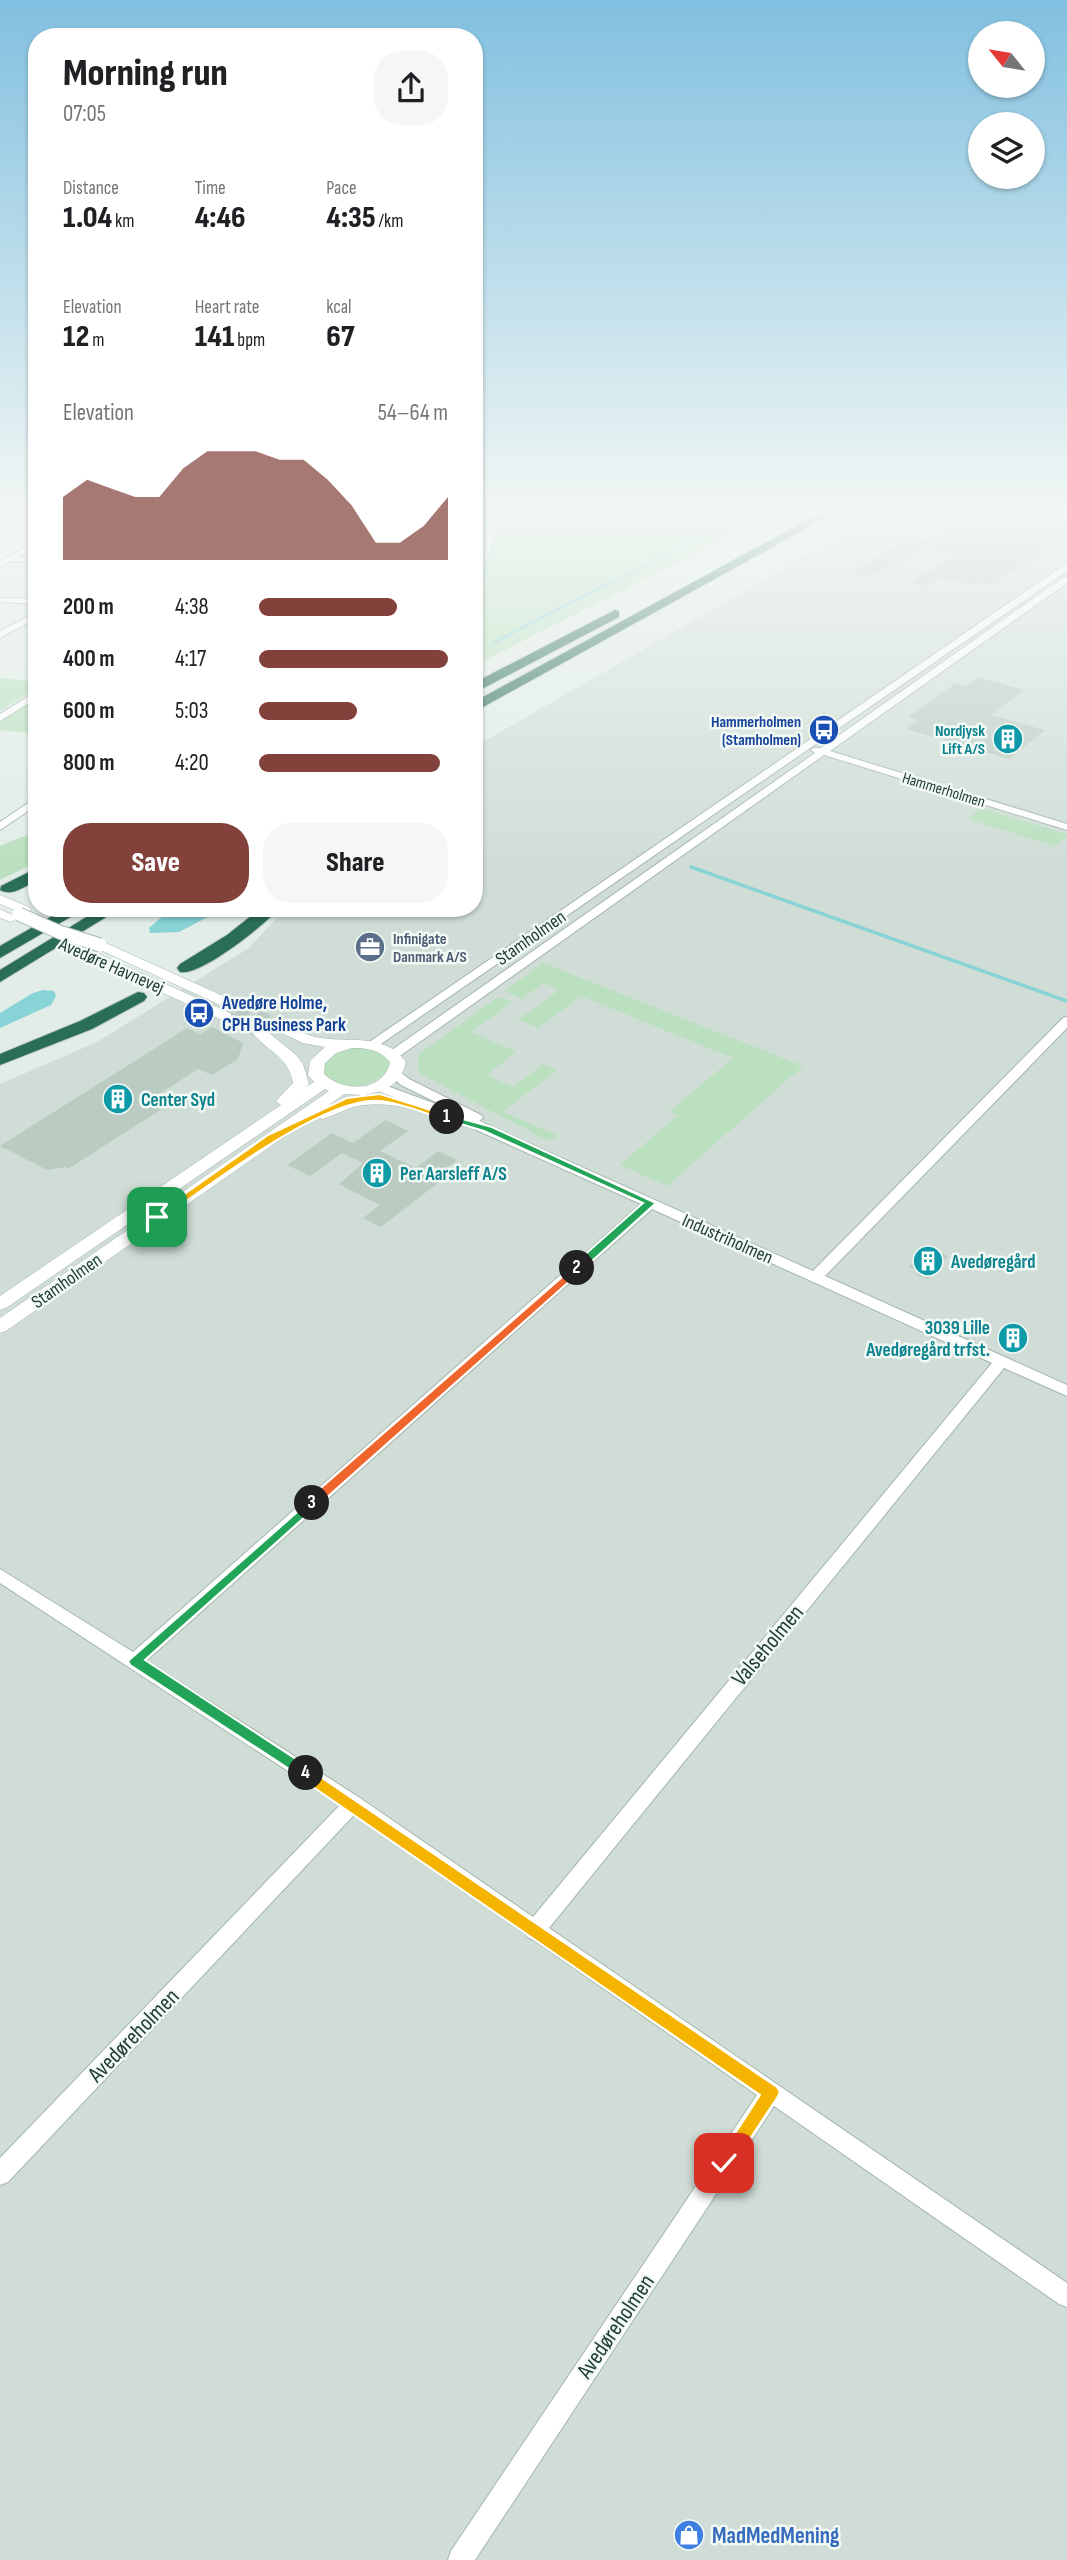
<!DOCTYPE html>
<meta charset="utf-8">
<style>
:root{--surface:#fff;--page:#f6f6f6;--text:#202124;--muted:#757577;--accent:#82413a}
body{margin:0;font-family:"Sofia Sans Condensed",sans-serif;background:var(--page);color:var(--text);height:100vh;display:flex;flex-direction:column;font-size:26px;white-space:nowrap}
*{box-sizing:border-box;margin:0}
p{font-size:23px;color:var(--muted)}
.icon{flex:none;width:38px;height:38px;fill:none;stroke:currentColor;stroke-width:2;stroke-linecap:round;stroke-linejoin:round}
.map{position:relative;flex:1;overflow:hidden}
.side{position:absolute;left:28px;top:28px;width:455px;height:889px;display:flex;flex-direction:column;background:var(--surface);border-radius:28px;box-shadow:0 2px 5px #0004}
.side>*{flex:none}
.needle{width:46px;rotate:300deg}
.controls{position:absolute;left:968px;top:21px;display:grid;gap:14px}
.controls a{display:grid;place-items:center;width:77px;height:77px;border-radius:50%;background:var(--surface);box-shadow:0 2px 5px #0004;font-size:35px}
.pin{position:absolute;display:grid;place-items:center;width:60px;height:60px;color:#fff;margin:-30px;border-radius:14px;box-shadow:0 4px 10px #0006}
.km{position:absolute;width:35px;height:35px;margin:-18px;border-radius:50%;background:#222;color:#fff;font-size:19px;line-height:35px;text-align:center}
.round{display:grid;place-items:center;flex:none;width:74px;height:74px;border-radius:28px;background:var(--page)}
.overview{display:flex;align-items:center;justify-content:space-between;height:119px;padding:0 35px}
h1{font-size:38px;font-weight:800;line-height:52px}
.metrics{display:grid;grid-template-columns:repeat(3,1fr);gap:10px;height:119px;padding:7px 35px}
.metrics div{display:grid;align-content:center}
.metrics b{font-size:30px;font-weight:800}
.metrics small{font-size:19px;font-weight:400}
.metrics p{font-size:19px}
.chart{height:196px;padding:14px 35px}
.chart p{display:flex;justify-content:space-between}
.chart svg{width:100%;height:126px;margin-top:7px;fill:var(--accent);opacity:.7}
.button{display:flex;gap:14px;margin-top:auto;padding:14px 35px}
.button a{flex:1;height:80px;border-radius:28px;background:var(--accent);color:#fff;font-size:28px;font-weight:800;line-height:80px;text-align:center}
.button a+a{background:var(--page);color:var(--text)}
ul{padding:0 35px;list-style:none;font-size:23px}
li{display:grid;grid-template-columns:112px 84px 1fr;align-items:center;height:52px}
li i{height:18px;border-radius:9px;background:var(--accent)}
.map>svg:first-child{display:block}
.built{fill:#d0ddd6}
.green{fill:#bae0bf}
.water{fill:#87d3d5}
.lines{fill:none;stroke-linecap:round;stroke-linejoin:round}
.stream-far1{stroke:#87d3d5;stroke-width:2.5}
.stream{stroke:#87d3d5;stroke-width:3.5}
.building{fill:#bacbc2}
.tertiary-tunnel{stroke:#bbcac3;stroke-width:13;stroke-dasharray:13 7;stroke-linecap:butt}
.minor-casing{stroke:#a4b6ad;stroke-width:2}
.tertiary-casing{stroke:#a4b6ad;stroke-width:1}
.motorway-casing{stroke:#c1cac6;stroke-width:2}
.minor{fill:#fff;fill-rule:evenodd}
.tertiary{fill:#fff;fill-rule:evenodd}
.motorway{fill:#2b6e57;fill-rule:evenodd}
.tertiary-bridge-casing{stroke:#a4b6ad;stroke-width:15;stroke-linecap:butt}
.tertiary-bridge{stroke:#fff;stroke-width:13}
.split-1{fill:#f5b400;stroke:#fff;stroke-width:2}
.split-2{fill:#22a559;stroke:#fff;stroke-width:2}
.split-3{fill:#f0652b;stroke:#fff;stroke-width:2}
.split-4{fill:#22a559;stroke:#fff;stroke-width:2}
.split-5{fill:#f5b400;stroke:#fff;stroke-width:2}
.labels{text-anchor:middle;stroke-width:5;stroke-linejoin:round;paint-order:stroke}
.far-transit-label{font-size:16px;font-weight:bold;fill:#164399;stroke:#f3f9f5;text-anchor:end}
.far-culture-label{font-size:16px;font-weight:bold;fill:#0d838f;stroke:#f3f9f5;text-anchor:end}
.far-street-label{font-size:16px;fill:#214033;stroke:#f3f9f5}
.far-service-label{font-size:16px;font-weight:bold;fill:#4e5e75;stroke:#f3f9f5;text-anchor:start}
.street-label{font-size:19px;fill:#214033;stroke:#f3f9f5}
.transit-label{font-size:19px;font-weight:bold;fill:#164399;stroke:#f3f9f5;text-anchor:start}
.culture-label{font-size:19px;font-weight:bold;fill:#0d838f;stroke:#f3f9f5;text-anchor:start}
.near-street-label{font-size:23px;fill:#214033;stroke:#f3f9f5}
.near-shop-label{font-size:23px;font-weight:bold;fill:#366cbe;stroke:#f3f9f5;text-anchor:start}
</style>
<div class="map">
<svg width="1067" height="2560" viewBox="0 0 1067 2560">
<rect width="100%" height="100%" fill="#e2ede7"/>
<!-- built -->
<path class="built" d="M891 507H1067V2560H0V1084L97 1042 249 948 286 908H474V747Z"/>
<!-- green -->
<path class="green" d="M474 507H784L474 666V643L484 638 474 633V601L495 534 474 524Z
M0 678 37 682V688L0 711Z
M37 698V734L0 730V721Z
M977 807 1067 834V836L1055 846 968 819 980 809Z
M37 831V862L0 880V846Z
M543 963 803 1066 667 1186 620 1165 678 1115 670 1111 733 1058 581 996 538 1028 518 1020 559 990 544 983 522 999 504 991Z
M498 997 512 1002 471 1032 516 1052 486 1075 513 1087 543 1064 557 1070 503 1112 559 1136 548 1141 419 1073 418 1055Z
M352 1048 372 1049 387 1057 390 1068C375 1087 337 1097 323 1071 324 1056 339 1051 352 1048Z"/>
<!-- water -->
<path class="water" d="M172 908H225L179 932 150 933 149 928Z
M43 990 54 991 56 996 51 1005 0 1028V1013L33 993Z"/>
<g class="lines">
<!-- stream-far1 -->
<path class="stream-far1" d="M474 522 498 533 487 565
M474 606 486 568
M493 643 757 507"/>
<!-- stream -->
<path class="stream" d="M691 867 1067 1001"/>
</g>
<!-- building -->
<path class="building" d="M983 507H1067V534L992 585 980 582 974 585 941 577 926 586 912 582 955 556 925 548 868 578 850 573 911 537 928 541Z
M978 677 1024 690 991 715 1045 730 1009 759 906 729 919 720 908 717 956 683 967 686Z
M212 1027 243 1043 238 1059 212 1075 198 1069 156 1096 171 1103 68 1169 65 1167 47 1170 0 1146 187 1028 200 1034Z
M385 1120 408 1131 380 1151 416 1168 438 1151 457 1160 432 1179 439 1182 381 1227 363 1218 380 1205 339 1184 363 1163 342 1153 310 1176 287 1165 332 1133 353 1143Z
M927 1247 948 1256 927 1279 916 1275 919 1271 909 1267Z"/>
<g class="lines">
<!-- tertiary-tunnel -->
<path class="tertiary-tunnel" d="M238 1008 274 1024
M225 1016 258 1031"/>
<!-- minor casing -->
<g class="minor-casing">
<path id="minor" d="M37 541V546L18 557 37 558V562L10 561 0 566V561Z
M1064 565H1067V571L375 1048H367L365 1045Z
M1064 577H1067V583L830 751 1067 824V830L824 755 397 1058H389L387 1055 389 1052 815 753 811 750 813 748H821Z
M0 598 37 599V604L0 602Z
M37 612V618L0 638V631Z
M37 691V698L0 721V714Z
M37 797V805L0 830V822Z
M1067 1017V1028L825 1276 1067 1385V1396L1004 1368 549 1928 1067 2283V2307L1059 2304 774 2106 475 2560H448L451 2551 757 2095 534 1940 527 1937 526 1934 354 1815 8 2182 0 2185V2158L340 1805 0 1583V1569L133 1652 641 1204 461 1123 459 1120 464 1116 401 1085 390 1075 392 1072H400L409 1079 481 1115 483 1118 479 1121 813 1271 1063 1018ZM652 1209 992 1363 533 1917 360 1798 146 1661Z
M379 1083 444 1107 446 1110 440 1114 436 1113 375 1090 373 1087 375 1084Z"/>
</g>
<!-- tertiary casing -->
<g class="tertiary-casing">
<path id="tertiary" d="M0 895 29 907 31 910 24 914 0 904Z
M0 909 18 918 11 922 0 918Z
M86 934 243 1005 245 1008 243 1011H233L81 941 79 938Z
M70 941 230 1013 232 1016 225 1020 220 1019 65 948V942Z
M274 1020C288 1023 300 1033 315 1037 347 1044 384 1031 406 1062 401 1085 385 1091 364 1095 405 1094 443 1109 483 1122L485 1125 477 1130C439 1120 404 1100 364 1105 349 1106 337 1115 322 1119L315 1115 6 1331 0 1333V1318L329 1091 325 1089 6 1308 0 1310V1296L281 1105 276 1101 293 1083C289 1056 266 1051 251 1031L253 1028H263L296 1055 303 1064 309 1084 306 1087 314 1082 308 1075 310 1061 325 1047 303 1043 269 1027 267 1024ZM352 1048C368 1048 380 1050 390 1062 384 1092 344 1093 324 1074L325 1063 336 1053ZM344 1094 362 1095 329 1105Z"/>
</g>
<!-- motorway casing -->
<g class="motorway-casing">
<path id="motorway" d="M831 507H845L474 712V702Z
M615 610 619 611V617L474 693V683Z
M37 868V880C26 886 12 897 0 890L1 886Z
M66 908H86L0 958V946Z
M101 908H121L0 982V970Z
M261 908H279C265 925 200 977 180 972L177 968 180 964 227 935Z
M138 992 144 993 147 997 144 1001 92 1029 0 1065V1054L80 1021Z"/>
</g>
<!-- minor -->
<use href="#minor" class="minor"/>
<!-- tertiary -->
<use href="#tertiary" class="tertiary"/>
<!-- motorway -->
<use href="#motorway" class="motorway"/>
<!-- tertiary-bridge casing -->
<g class="tertiary-bridge-casing">
<path id="tertiary-bridge" d="M19 914 59 932 100 945"/>
</g>
<!-- tertiary-bridge -->
<use href="#tertiary-bridge" class="tertiary-bridge"/>
</g>
<!-- sky -->
<linearGradient id="sky" x2="0" y2="1"><stop stop-color="#81c0e0"/><stop offset="0.59" stop-color="#f2f7f4"/><stop offset="1" stop-color="#f2f7f4" stop-opacity="0"/></linearGradient>
<rect width="1067" height="865" fill="url(#sky)"/>
<!-- split-1 -->
<path class="split-1" d="M380 1094 453 1117 447 1120C426 1114 402 1103 380 1101 326 1095 207 1187 161 1219L152 1217 268 1135 347 1098Z"/>
<!-- split-2 -->
<path class="split-2" d="M444 1114 492 1127 656 1203 581 1271H573V1265L643 1203 484 1131 444 1119Z"/>
<!-- split-3 -->
<path class="split-3" d="M577 1264 581 1265V1271L316 1507H307V1500Z"/>
<!-- split-4 -->
<path class="split-4" d="M312 1499 316 1500V1507L145 1660 311 1769 313 1773 311 1778 306 1780 130 1665 128 1661Z"/>
<!-- split-5 -->
<path class="split-5" d="M306 1767 777 2087 780 2092 777 2098 730 2169 724 2171 718 2169 716 2163 760 2095 300 1778 298 1773 300 1769Z"/>
<!-- icons -->
<defs>
<g id="bus-disc" transform="scale(1.575)"><circle r="9.5" fill="#1a4fb4" stroke="#f3f9f5"/><path d="M-5-6H5V4H4V6H2V4H-2V6H-4V4H-5ZM-3.5-4V0h7V-4ZM-3.5 1.2v1.5H-2V1.2ZM2 1.2v1.5H3.5V1.2Z" fill="#fff"/></g>
<g id="building-disc" transform="scale(1.575)"><circle r="9.5" fill="#0f9aa8" stroke="#f3f9f5"/><path d="M-4-6H4V6H1V3H-1V6H-4ZM-2.5-4.3h1.7v1.8h-1.7ZM.8-4.3h1.7v1.8H.8ZM-2.5-1h1.7V.8h-1.7ZM.8-1h1.7V.8H.8Z" fill="#fff"/></g>
<g id="office-disc" transform="scale(1.575)"><circle r="9.5" fill="#5c6f8a" stroke="#f3f9f5"/><path d="M-6-3h4V-5.5h4V-3h4V5H-6ZM-1-4.5V-3h2v-1.5ZM-6 0V1H6V0Z" fill="#fff"/></g>
<g id="shop-disc" transform="scale(1.575)"><circle r="9.5" fill="#3f7fe0" stroke="#f3f9f5"/><path d="M-5-2.5h2.3a2.7 3.5 0 0 1 5.4 0H5L5.5 6h-11ZM-1.5-2.5h3a1.5 2.3 0 0 0-3 0Z" fill="#fff"/></g>
</defs>
<g fill-rule="evenodd">
<use href="#bus-disc" x="824" y="730"/>
<use href="#building-disc" x="1008" y="739"/>
<use href="#office-disc" x="370" y="947"/>
<use href="#bus-disc" x="199" y="1013"/>
<use href="#building-disc" x="118" y="1099"/>
<use href="#building-disc" x="377" y="1173"/>
<use href="#building-disc" x="928" y="1261"/>
<use href="#building-disc" x="1013" y="1338"/>
<use href="#shop-disc" x="689" y="2535"/>
</g>
<g class="labels">
<!-- far-transit labels -->
<g class="far-transit-label">
<text x="801" y="727">Hammerholmen<tspan x="801" dy="18">(Stamholmen)</tspan></text>
</g>
<!-- far-culture labels -->
<g class="far-culture-label">
<text x="985" y="736">Nordjysk<tspan x="985" dy="18">Lift A/S</tspan></text>
</g>
<!-- far-street labels -->
<g class="far-street-label">
<text transform="translate(944 789) rotate(17)" y="6">Hammerholmen</text>
</g>
<!-- far-service labels -->
<g class="far-service-label">
<text x="393" y="944">Infinigate<tspan x="393" dy="18">Danmark A/S</tspan></text>
</g>
<!-- street labels -->
<g class="street-label">
<text transform="translate(530 937) rotate(-35)" y="7">Stamholmen</text>
<text transform="translate(112 965) rotate(24)" y="7">Avedøre Havnevej</text>
<text transform="translate(728 1238) rotate(24)" y="7">Industriholmen</text>
<text transform="translate(66 1280) rotate(-35)" y="7">Stamholmen</text>
</g>
<!-- transit labels -->
<g class="transit-label">
<text x="222" y="1009">Avedøre Holme,<tspan x="222" dy="22">CPH Business Park</tspan></text>
</g>
<!-- culture labels -->
<g class="culture-label">
<text x="141" y="1106">Center Syd</text>
<text x="400" y="1180">Per Aarsleff A/S</text>
<text x="951" y="1268">Avedøregård</text>
<text x="990" y="1334" text-anchor="end">3039 Lille<tspan x="990" dy="22">Avedøregård trfst.</tspan></text>
</g>
<!-- near-street labels -->
<g class="near-street-label">
<text transform="translate(767 1645) rotate(-50)" y="8">Valseholmen</text>
<text transform="translate(133 2035) rotate(-46)" y="8">Avedøreholmen</text>
<text transform="translate(615 2326) rotate(-56)" y="8">Avedøreholmen</text>
</g>
<!-- near-shop labels -->
<g class="near-shop-label">
<text x="712" y="2543">MadMedMening</text>
</g>
</g>
</svg>
<div class="controls">
<a><svg class="needle" viewBox="-14 -14 28 28"><path d="M0-13l5 13h-10z" fill="#e53935"/><path d="M0 13l5-13h-10z" fill="#757577"/></svg></a>
<a><svg class="icon" aria-label="layers" viewBox="0 0 24 24"><path d="M12 4l9 5-9 5-9-5zM3 14l9 5 9-5"/></svg></a>
</div>
<div class="pin" style="left:157px;top:1217px;background:#1e9e55"><svg class="icon" aria-label="arrive" viewBox="0 0 24 24"><path d="M6 21V4h12l-3 4 3 4H6"/></svg></div>
<div class="pin" style="left:724px;top:2163px;background:#d93025"><svg class="icon" aria-label="check" viewBox="0 0 24 24"><path d="M5 12l5 5 9-10"/></svg></div>
<b class="km" style="left:447px;top:1117px">1</b>
<b class="km" style="left:577px;top:1268px">2</b>
<b class="km" style="left:312px;top:1503px">3</b>
<b class="km" style="left:306px;top:1773px">4</b>
<section class="side">
<div class="overview"><div><h1>Morning run</h1><p>07:05</p></div><a class="round"><svg class="icon" aria-label="share" viewBox="0 0 24 24"><path d="M12 15V3M7 8l5-5 5 5M5 13v7h14v-7"/></svg></a></div>
<div class="metrics">
<div><p>Distance</p><b>1.04<small> km</small></b></div>
<div><p>Time</p><b>4:46</b></div>
<div><p>Pace</p><b>4:35<small> /km</small></b></div>
</div>
<div class="metrics">
<div><p>Elevation</p><b>12<small> m</small></b></div>
<div><p>Heart rate</p><b>141<small> bpm</small></b></div>
<div><p>kcal</p><b>67</b></div>
</div>
<div class="chart"><p><span>Elevation</span>54–64 m</p>
<svg viewBox="0 0 160 44" preserveAspectRatio="none"><path d="M0 44V22L10 16L20 19L30 22L40 22L50 12L60 6L70 6L80 6L90 9L100 9L110 16L120 25L130 38L140 38L150 32L160 22V44z"/></svg>
</div>
<ul>
<li><b>200 m</b>4:38<i style="width:73%"></i></li>
<li><b>400 m</b>4:17<i style="width:100%"></i></li>
<li><b>600 m</b>5:03<i style="width:52%"></i></li>
<li><b>800 m</b>4:20<i style="width:96%"></i></li>
</ul>
<div class="button"><a>Save</a><a>Share</a></div>
</section>
</div>
